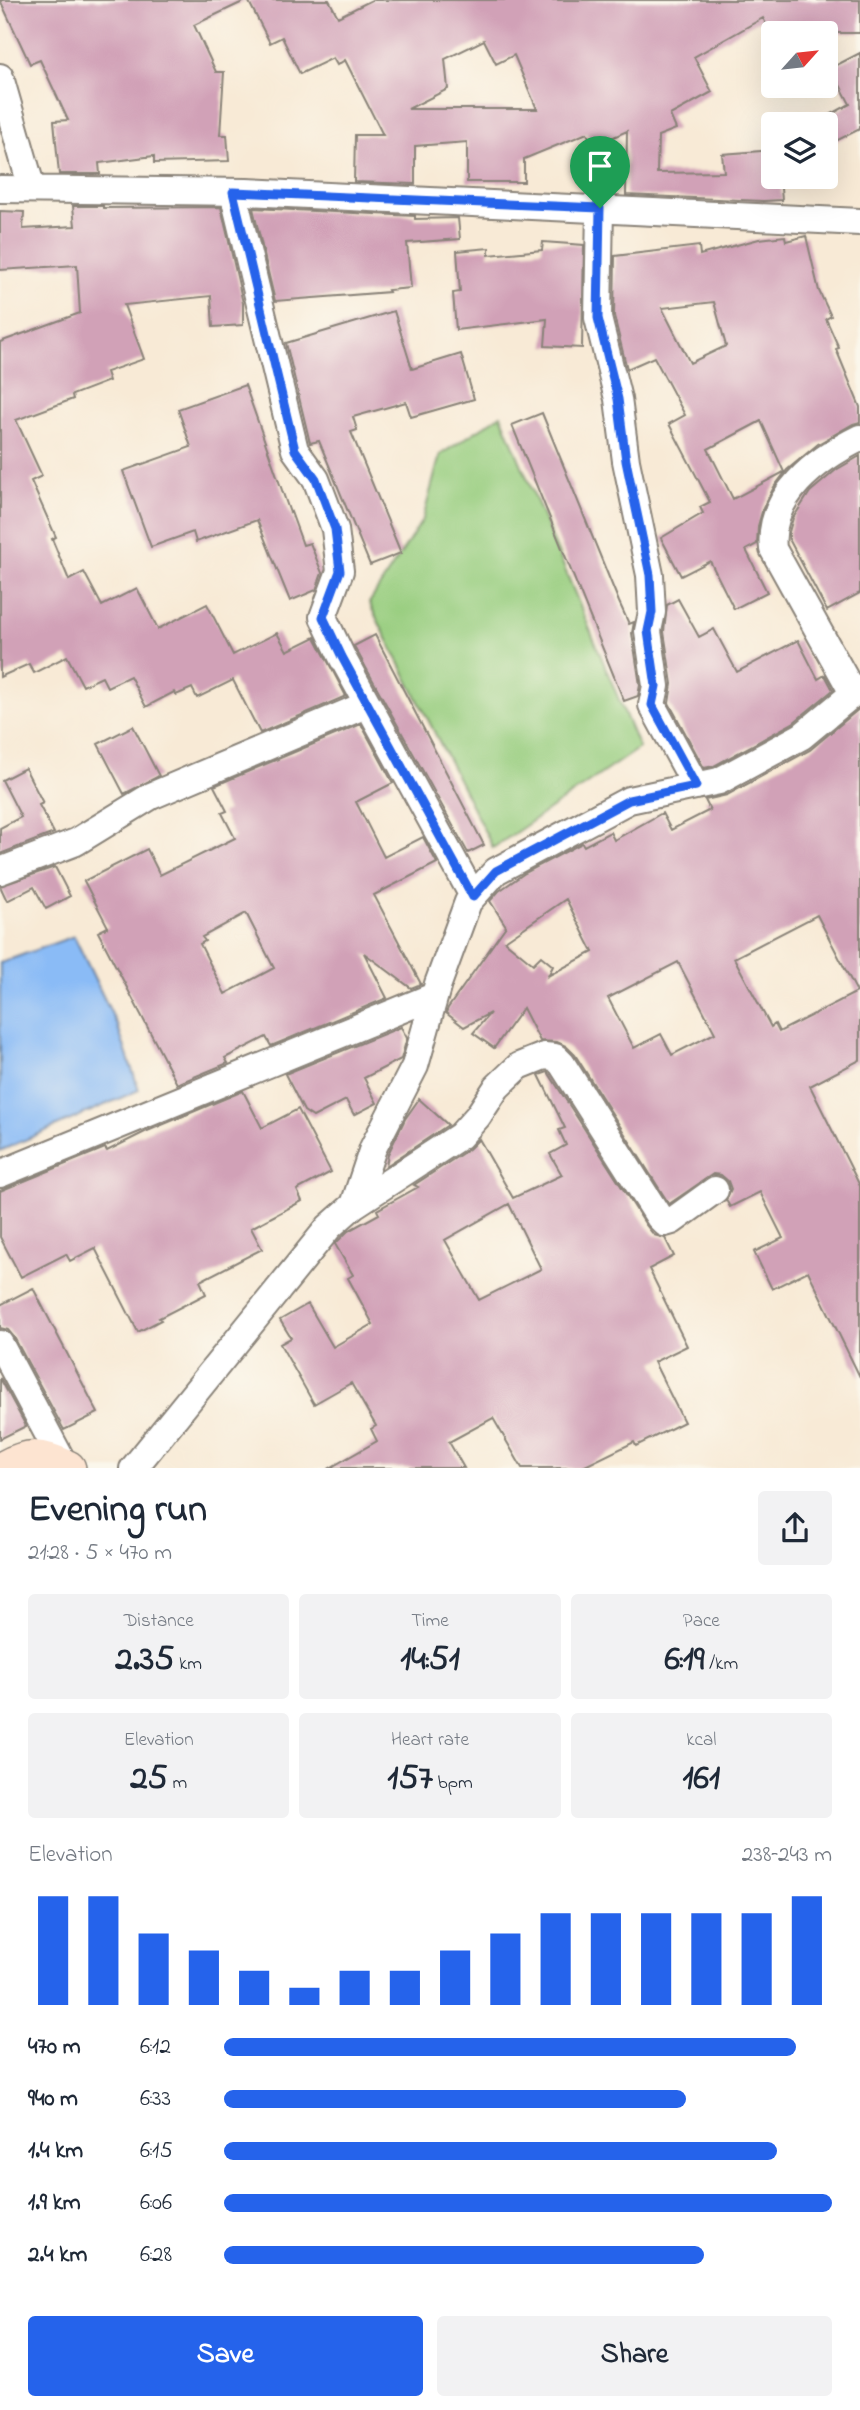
<!DOCTYPE html>
<meta charset="utf-8">
<style>
:root{--surface:#fff;--page:#f2f2f3;--text:#1f2937;--muted:#747a83;--accent:#2563eb}
body{margin:0;font-family:"Indie Flower",sans-serif;background:var(--page);color:var(--text);height:100vh;display:flex;flex-direction:column;font-size:26px;white-space:nowrap}
*{box-sizing:border-box;margin:0}
p{font-size:23px;color:var(--muted)}
.icon{flex:none;width:38px;height:38px;fill:none;stroke:currentColor;stroke-width:2;stroke-linecap:round;stroke-linejoin:round}
.map{position:relative;height:1468px;overflow:hidden}
.side{display:flex;flex-direction:column;background:var(--surface);flex:1}
.side>*{flex:none}
.needle{width:46px;rotate:63deg}
.fabs{position:absolute;left:761px;top:21px;display:grid;gap:14px}
.fabs a{display:grid;place-items:center;width:77px;height:77px;border-radius:7px;background:var(--surface);box-shadow:0 7px 28px #0002;font-size:35px}
.pin{position:absolute;display:grid;place-items:center;width:60px;height:60px;color:#fff;margin:-72px -30px;border-radius:50% 50% 50% 0;rotate:-45deg;box-shadow:0 0 7px #0007}
.pin .icon{rotate:45deg}
.round{display:grid;place-items:center;flex:none;width:74px;height:74px;border-radius:7px;background:var(--page)}
.head{display:flex;align-items:center;justify-content:space-between;height:119px;padding:0 28px}
h1{font-size:38px;font-weight:800;line-height:52px}
.metrics{display:grid;grid-template-columns:repeat(3,1fr);gap:10px;height:119px;padding:7px 28px}
.metrics div{display:grid;align-content:center;border-radius:7px;background:var(--page);text-align:center}
.metrics b{font-size:35px;font-weight:800}
.metrics small{font-size:19px;font-weight:400}
.metrics p{font-size:19px}
.chart{height:196px;padding:14px 28px}
.chart p{display:flex;justify-content:space-between}
.chart svg{width:100%;height:126px;margin-top:7px;stroke:var(--accent);stroke-width:6}
.action{display:flex;gap:14px;margin-top:auto;padding:14px 28px}
.action a{flex:1;height:80px;border-radius:7px;background:var(--accent);color:#fff;font-size:28px;font-weight:800;line-height:80px;text-align:center}
.action a+a{background:var(--page);color:var(--text)}
ul{padding:0 28px;list-style:none;font-size:23px}
li{display:grid;grid-template-columns:112px 84px 1fr;align-items:center;height:52px}
li i{height:18px;border-radius:9px;background:var(--accent)}
.map>svg:first-child{display:block}
.green{fill:#99ce80;stroke:#5a754e;stroke-width:2}
.water{fill:#8abbf6;stroke:#536c89;stroke-width:2}
.building{fill:#d1a1b7;fill-rule:evenodd}
.lines{fill:none;stroke-linecap:round;stroke-linejoin:round}
.street-casing{stroke:#8a8379;stroke-width:30}
.secondary-casing{stroke:#8a8379;stroke-width:40}
.street{stroke:#fff;stroke-width:26}
.secondary{stroke:#fde4d1;stroke-width:37}
.route-casing{stroke:#fff;stroke-width:14}
.route{stroke:#2563eb;stroke-width:9}
</style>
<div class="map">
<svg width="860" height="1469" viewBox="0 0 860 1469">
<rect width="100%" height="100%" fill="#fbf7ec"/>
<filter id="ink" filterUnits="userSpaceOnUse"><feTurbulence type="fractalNoise" baseFrequency=".0143" numOctaves="2"/><feDisplacementMap in="SourceGraphic" scale="14" xChannelSelector="R" yChannelSelector="G"/><feConvolveMatrix kernelMatrix="1 2 1 2 8 2 1 2 1" color-interpolation-filters="sRGB"/></filter>
<filter id="wash" filterUnits="userSpaceOnUse"><feTurbulence type="fractalNoise" baseFrequency=".00686" numOctaves="4" result="noise"/><feDisplacementMap in="SourceGraphic" scale="28" xChannelSelector="R" yChannelSelector="G"/><feGaussianBlur stdDeviation="1.57" result="paint"/><feColorMatrix in="noise" values="0 0 0 0 0 0 0 0 0 0 0 0 0 0 0 0 0 1.4 0 .05"/><feComposite in="paint" operator="in"/></filter>
<g filter="url(#wash)">
<rect width="100%" height="100%" fill="#f8ead6"/>
<!-- green -->
<path class="green" d="M501 415 639 748 493 848 369 603 423 519 440 455Z"/>
<!-- water -->
<path class="water" d="M74 936 117 1025 139 1090 0 1151V963Z"/>
<g id="blocks">
<!-- building -->
<path class="building" d="M0 0H247L194 25 216 72H224L220 135H227L229 161 154 163V156L99 163 100 174H59L54 121 68 120 40 60 30 64Z
M248 0H329L338 17 372 0H860V33H771L763 18 694 57 712 92 670 115 676 129 658 136 657 173 724 172 722 154 774 150V177H780L782 200 763 201 626 195 627 131 593 146 587 133 524 159V182H467V142L415 146V184L354 182 355 135H383L345 60 337 65 333 58 300 74 282 37 270 43ZM484 40 496 64 514 55 537 109H408L448 89 445 59Z
M860 53V129L826 146V117L850 104 831 68Z
M73 206H103V208L221 207 243 303V325L213 327 211 296 124 305 144 359 106 372 109 381 72 395 73 399 16 420 42 476 31 481 56 537 52 539 69 580 84 572 102 606 137 588 158 629 207 604 233 655 277 633 287 651 315 637 346 696 260 733 233 680 197 698 192 688 176 695 174 692 146 707 130 676 107 687 102 677 83 686 67 656 34 673 29 664 0 677V342L80 313 77 265 0 270V211L24 212 23 229 75 226Z
M253 208 415 216V219L458 218 460 239 407 243 411 288 388 290 389 292 275 301Z
M785 236 786 241 806 236 819 291 831 316 826 319 839 348 836 349 860 407V422L853 424 818 444 787 470 774 487 763 508 758 526 757 544 746 550 767 592 734 609 710 561 681 576 661 538 703 513 700 507 710 502 669 424 685 415 654 357 627 369 614 316 615 256 699 246 700 255 759 239ZM714 302 726 346 690 363 662 308ZM761 421 784 472 733 499 708 449Z
M543 242 584 245 582 348 545 346 547 319 456 330 453 293 460 292 457 251 489 248V255L542 250Z
M394 311 412 369 461 354 474 399 411 417 406 402 353 417 357 430 351 432 401 553 370 565 319 441 310 443 286 343Z
M245 385 290 513 291 512 303 545 310 543 322 573 316 590 290 601 257 520 196 542 193 532 151 547 123 471 191 447 178 409Z
M542 413 619 602 629 624 634 622 632 633 640 685 638 696 624 701 512 425Z
M860 456V593L827 611 789 539V532L793 518 810 492 836 470Z
M678 599 699 637 714 629 737 672 798 640 818 679 825 675 833 690 793 723 714 766 704 768 669 703 672 684 664 632 667 605Z
M375 635 484 845 468 853 354 646Z
M860 708V1060L810 1086 860 1186V1377L808 1271 772 1289 754 1252 783 1238 760 1192 730 1207 726 1200 731 1189 728 1181 721 1175 713 1174 669 1204 575 1055 566 1046 557 1042 540 1041 523 1008 494 1048 473 1033 490 1013 464 1027 446 1013 448 1008 506 926 490 901 499 891 525 873 582 843 584 846 610 832 614 840 662 813 671 830 710 810 705 800 727 795 810 750ZM566 899 593 952 548 976 553 966 541 956 533 964 505 941ZM817 915 857 992 779 1032 775 1024 771 1027 734 958ZM678 962 715 1033 672 1055 661 1034 634 1048 608 998Z
M361 724 393 783 356 802 384 857 423 837 437 863 374 895 421 984 411 988 364 953 387 998 271 1046 266 1037 225 1058 228 1063 177 1084 98 932 108 927 84 881 147 849 160 875 235 838 222 813 227 811 214 786ZM246 913 274 968 225 994 200 944 205 941 202 937Z
M133 726 159 776 124 794 98 744Z
M25 768 43 803 39 805 54 833 0 854V828L21 817 2 780Z
M55 867 70 896 46 909 34 887 7 901 0 886Z
M401 1027 407 1038 401 1059 364 1078 377 1103 354 1115 346 1100 313 1117 304 1111 285 1074Z
M548 1072 646 1225 654 1235 665 1238 674 1256 649 1269 687 1346 654 1362 684 1422 636 1446 634 1442 581 1468H522L493 1418 449 1442 464 1468H330L377 1441 371 1429 376 1426 351 1383 314 1404 280 1344 291 1338 280 1320 308 1304 333 1347 373 1324 348 1278 353 1275 335 1244 348 1231 379 1214 377 1210 418 1187 414 1185 469 1149 479 1139 513 1198 562 1175 550 1154 566 1145 559 1130 565 1128 539 1075ZM509 1204 541 1269 479 1300 445 1240Z
M243 1091 262 1128 298 1109 331 1172 297 1190 302 1201 251 1228 262 1249 200 1281 206 1294 159 1318 161 1320 138 1332 95 1248 70 1261 66 1254 21 1277 0 1237V1191L105 1148 107 1151 145 1132Z
M419 1099 448 1125 386 1166 388 1154 405 1119Z
M33 1288 98 1413 64 1430 14 1337 8 1330 0 1328V1305Z
M0 1378 26 1426 0 1439Z"/>
</g>
</g>
<g filter="url(#ink)">
<use href="#blocks" fill-opacity="0" stroke="#8a8379" stroke-width="2"/>
<g class="lines">
<!-- street casing -->
<g class="street-casing">
<path id="street" d="M0 77 32 189
M0 189 246 192 860 222
M233 192 295 450 316 479 335 529 340 571 323 617 342 657 473 896
M600 208 598 318 618 399 626 461 650 575 652 612 648 631 656 686 652 705 696 786
M853 693 773 549C767 496 817 459 860 438
M0 871 76 842 151 796 368 704
M0 1174 434 996
M354 1205 460 1136 478 1116 497 1087 519 1066 544 1056 555 1057 562 1064 659 1217 665 1223 672 1221 715 1190
M0 1344 66 1468
M133 1469 329 1227 354 1205 373 1148 415 1066 438 984 468 902 496 871 629 800 719 781 802 736 860 688"/>
</g>
<!-- secondary casing -->
<g class="secondary-casing">
<path id="secondary" d="M5 1469C31 1455 40 1458 67 1469"/>
</g>
<!-- street -->
<use href="#street" class="street"/>
<!-- secondary -->
<use href="#secondary" class="secondary"/>
</g>
</g>
<g class="lines" filter="url(#ink)">
<!-- route casing -->
<g class="route-casing">
<path id="route" d="M233 192 600 208 598 318 618 399 626 461 650 575 652 612 648 631 656 686 652 705 696 786 629 800 496 871 473 897 342 657 323 617 340 571 335 529 316 479 295 450Z"/>
</g>
<!-- route -->
<use href="#route" class="route"/>
</g>
</svg>
<div class="fabs">
<a><svg class="needle" viewBox="-14 -14 28 28"><path d="M0-13l5 13h-10z" fill="#e53935"/><path d="M0 13l5-13h-10z" fill="#747a83"/></svg></a>
<a><svg class="icon" aria-label="layers" viewBox="0 0 24 24"><path d="M12 4l9 5-9 5-9-5zM3 14l9 5 9-5"/></svg></a>
</div>
<div class="pin" style="left:600px;top:208px;background:#1e9e55"><svg class="icon" aria-label="arrive" viewBox="0 0 24 24"><path d="M6 21V4h12l-3 4 3 4H6"/></svg></div>
</div>
<section class="side">
<div class="head"><div><h1>Evening run</h1><p>21:28 · 5 × 470 m</p></div><a class="round"><svg class="icon" aria-label="share" viewBox="0 0 24 24"><path d="M12 15V3M7 8l5-5 5 5M5 13v7h14v-7"/></svg></a></div>
<div class="metrics">
<div><p>Distance</p><b>2.35<small> km</small></b></div>
<div><p>Time</p><b>14:51</b></div>
<div><p>Pace</p><b>6:19<small> /km</small></b></div>
</div>
<div class="metrics">
<div><p>Elevation</p><b>25<small> m</small></b></div>
<div><p>Heart rate</p><b>157<small> bpm</small></b></div>
<div><p>kcal</p><b>161</b></div>
</div>
<div class="chart"><p><span>Elevation</span>238–243 m</p>
<svg viewBox="0 0 160 44" preserveAspectRatio="none"><path d="M5 44V6M15 44V6M25 44V19M35 44V25M45 44V32M55 44V38M65 44V32M75 44V32M85 44V25M95 44V19M105 44V12M115 44V12M125 44V12M135 44V12M145 44V12M155 44V6"/></svg>
</div>
<ul>
<li><b>470 m</b>6:12<i style="width:94%"></i></li>
<li><b>940 m</b>6:33<i style="width:76%"></i></li>
<li><b>1.4 km</b>6:15<i style="width:91%"></i></li>
<li><b>1.9 km</b>6:06<i style="width:100%"></i></li>
<li><b>2.4 km</b>6:28<i style="width:79%"></i></li>
</ul>
<div class="action"><a>Save</a><a>Share</a></div>
</section>
